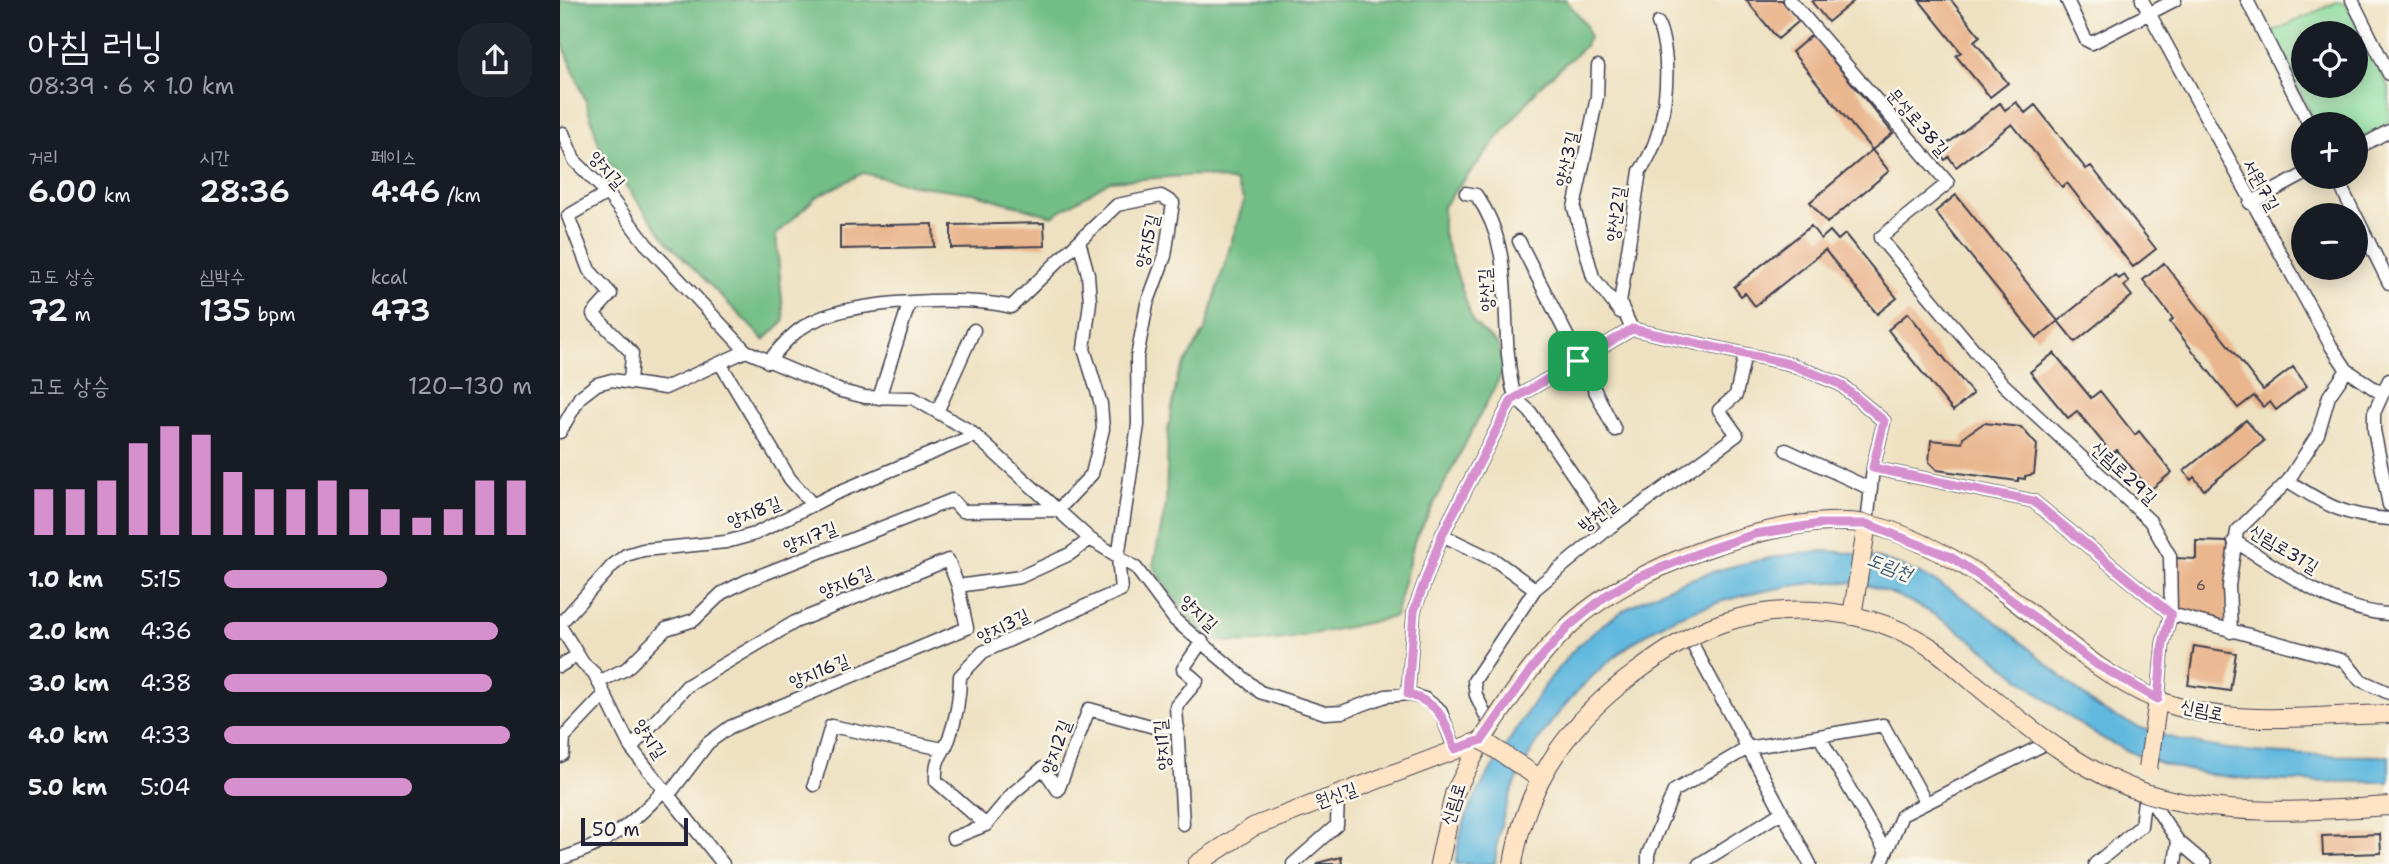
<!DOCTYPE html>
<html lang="ko">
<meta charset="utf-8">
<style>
:root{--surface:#171b24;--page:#20242c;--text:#f1f3f6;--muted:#9ea1a6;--accent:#d690ce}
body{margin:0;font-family:"Shantell Sans","Poor Story",sans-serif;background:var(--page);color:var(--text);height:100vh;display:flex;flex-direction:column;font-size:26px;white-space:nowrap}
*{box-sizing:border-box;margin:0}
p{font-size:23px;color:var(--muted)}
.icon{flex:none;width:38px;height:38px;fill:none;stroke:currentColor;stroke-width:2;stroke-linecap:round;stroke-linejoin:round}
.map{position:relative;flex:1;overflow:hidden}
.side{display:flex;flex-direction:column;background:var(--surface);width:560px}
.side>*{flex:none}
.tools{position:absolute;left:1731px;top:21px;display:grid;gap:14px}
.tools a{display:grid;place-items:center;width:77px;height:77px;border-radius:50%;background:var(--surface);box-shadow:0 4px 18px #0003;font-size:35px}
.scale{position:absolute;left:21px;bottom:18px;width:107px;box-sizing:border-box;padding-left:7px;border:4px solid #22223b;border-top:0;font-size:19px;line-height:24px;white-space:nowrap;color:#22223b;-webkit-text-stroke:5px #fbf7ec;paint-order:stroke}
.pin{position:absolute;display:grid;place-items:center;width:60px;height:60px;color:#fff;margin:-30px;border-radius:14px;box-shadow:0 4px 10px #0006}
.round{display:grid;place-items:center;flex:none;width:74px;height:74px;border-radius:28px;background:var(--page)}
.overview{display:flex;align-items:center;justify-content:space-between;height:119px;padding:0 28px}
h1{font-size:38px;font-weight:600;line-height:52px}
.stats{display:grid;grid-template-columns:repeat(3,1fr);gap:10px;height:119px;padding:7px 28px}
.stats div{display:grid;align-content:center}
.stats b{font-size:30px;font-weight:600}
.stats small{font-size:19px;font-weight:400}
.stats p{font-size:19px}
.chart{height:196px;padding:14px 28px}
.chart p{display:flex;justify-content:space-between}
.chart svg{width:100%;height:126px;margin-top:7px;stroke:var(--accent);stroke-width:6}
ul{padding:0 28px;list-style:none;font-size:23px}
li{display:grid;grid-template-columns:112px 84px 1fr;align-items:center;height:52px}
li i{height:18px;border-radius:9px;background:var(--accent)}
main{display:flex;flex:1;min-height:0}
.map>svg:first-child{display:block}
.green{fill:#8ddfa0;stroke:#58806e;stroke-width:2;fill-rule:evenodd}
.forest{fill:#72be86;stroke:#4a7060;stroke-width:2}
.water{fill:#62b9df;stroke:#426e8d;stroke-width:2}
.building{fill:#eab68e}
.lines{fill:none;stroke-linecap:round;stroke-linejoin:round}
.street-casing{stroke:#413f4f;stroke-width:15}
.secondary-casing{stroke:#413f4f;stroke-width:20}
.street{stroke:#fff;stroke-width:12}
.secondary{stroke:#fee4c5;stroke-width:18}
.secondary-bridge-casing{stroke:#413f4f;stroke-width:20;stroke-linecap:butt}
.secondary-bridge{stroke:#fee4c5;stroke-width:18}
.route-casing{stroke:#fff;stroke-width:14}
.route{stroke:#d690ce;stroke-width:9}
.labels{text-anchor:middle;stroke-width:5;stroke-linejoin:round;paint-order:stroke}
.number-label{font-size:14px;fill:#544750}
.street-label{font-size:18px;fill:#22223b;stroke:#fbf7ec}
.water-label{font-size:19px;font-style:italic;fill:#385774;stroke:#fbf7ec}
</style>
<main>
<section class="side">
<div class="overview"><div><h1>아침 러닝</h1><p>08:39 · 6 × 1.0 km</p></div><a class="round"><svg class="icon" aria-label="share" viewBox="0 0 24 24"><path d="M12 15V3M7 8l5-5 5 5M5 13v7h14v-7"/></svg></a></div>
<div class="stats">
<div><p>거리</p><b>6.00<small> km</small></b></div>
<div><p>시간</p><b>28:36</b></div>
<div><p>페이스</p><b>4:46<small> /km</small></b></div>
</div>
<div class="stats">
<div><p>고도 상승</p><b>72<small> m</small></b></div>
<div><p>심박수</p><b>135<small> bpm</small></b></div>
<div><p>kcal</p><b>473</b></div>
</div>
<div class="chart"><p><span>고도 상승</span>120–130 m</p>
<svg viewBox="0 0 160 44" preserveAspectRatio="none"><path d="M5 44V28M15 44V28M25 44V25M35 44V12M45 44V6M55 44V9M65 44V22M75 44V28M85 44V28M95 44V25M105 44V28M115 44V35M125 44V38M135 44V35M145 44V25M155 44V25"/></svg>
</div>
<ul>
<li><b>1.0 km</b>5:15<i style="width:53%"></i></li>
<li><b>2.0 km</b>4:36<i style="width:89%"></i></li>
<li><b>3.0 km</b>4:38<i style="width:87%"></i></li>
<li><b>4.0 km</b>4:33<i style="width:93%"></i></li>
<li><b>5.0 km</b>5:04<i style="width:61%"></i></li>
</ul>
</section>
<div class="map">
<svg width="1829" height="864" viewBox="0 0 1829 864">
<rect width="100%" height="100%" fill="#fbf7ec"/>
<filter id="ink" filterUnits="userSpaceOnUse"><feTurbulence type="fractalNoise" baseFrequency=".0143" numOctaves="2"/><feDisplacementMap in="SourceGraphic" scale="14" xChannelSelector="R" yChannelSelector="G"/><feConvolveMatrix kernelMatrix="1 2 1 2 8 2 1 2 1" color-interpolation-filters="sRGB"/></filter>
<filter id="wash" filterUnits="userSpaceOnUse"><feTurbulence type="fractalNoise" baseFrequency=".00686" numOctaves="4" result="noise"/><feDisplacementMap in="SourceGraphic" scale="28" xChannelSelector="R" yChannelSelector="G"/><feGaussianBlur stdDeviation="1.57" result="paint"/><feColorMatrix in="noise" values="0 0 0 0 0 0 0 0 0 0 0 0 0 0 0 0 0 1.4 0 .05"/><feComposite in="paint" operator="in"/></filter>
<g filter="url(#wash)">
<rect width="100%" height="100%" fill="#eee1c1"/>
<!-- green -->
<path class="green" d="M1779 1 1787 5 1829 89V123L1796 141V124H1756L1712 37 1714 31ZM1743 33H1796V86H1743Z"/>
<!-- forest -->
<path class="forest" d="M0 0H1006L1026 25 1029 37 1025 46 980 86 883 206V233L913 322 938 345 944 369 854 542 835 617C797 624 673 658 645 634 624 616 608 589 593 566L606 505 608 430 618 375 645 330 684 200 675 182 640 175 550 181 492 216 413 193 353 185 303 173 256 197 216 235 224 321 204 340 109 243 42 154 26 102 0 36Z"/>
<!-- water -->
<path class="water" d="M1261 551C1376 552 1454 638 1537 707 1625 758 1730 755 1829 756V782C1747 781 1658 786 1580 756 1480 718 1417 618 1313 587 1282 578 1246 583 1215 589 1178 596 1139 606 1105 623 1022 667 939 767 935 864H896C897 820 922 783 945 747 966 714 986 680 1013 651 1073 587 1176 559 1261 551Z"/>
<g id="blocks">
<!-- building -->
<path class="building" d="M1186 0H1222L1239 21 1218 39Z
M1255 0H1295L1268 22 1252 2Z
M1359 0H1391L1420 36 1414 41 1448 83 1430 97 1396 56 1401 52Z
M1252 35 1333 133 1312 150 1232 52Z
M1456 102 1465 113 1475 105 1526 169 1531 166 1596 249 1573 267 1507 183 1502 187 1452 124 1396 167 1389 157 1385 160 1378 151 1440 103 1445 110Z
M1312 150 1329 171 1267 223 1250 202Z
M1396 195 1498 321 1477 338 1375 212Z
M484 223 485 246 391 248V225Z
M373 224 374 247 280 249V226Z
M1251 226 1261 239 1270 231 1278 240 1285 234 1337 298 1317 314 1265 250 1195 306 1185 293 1181 296 1174 287Z
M1604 263 1703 390 1733 367 1747 386 1716 410 1710 402 1703 407 1694 396 1678 408 1610 322 1613 319 1583 280Z
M1555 275 1559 279 1564 275 1569 282 1564 286 1572 296 1515 342 1498 321Z
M1348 313 1413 394 1393 411 1328 330Z
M1494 353 1531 398 1540 391 1575 435 1579 431 1612 472 1590 490 1557 450 1552 454 1517 411 1508 418 1470 372Z
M1686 420 1704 441 1644 490 1634 477 1631 480 1624 471Z
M1424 423 1461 427 1477 445 1474 474 1465 476V479L1458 478V481L1377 470 1369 462 1371 440 1402 443 1403 437Z
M1636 541 1668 542 1666 627 1614 611 1616 558 1636 559Z
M1634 646 1676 653 1670 691 1628 685Z
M1820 834 1821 853 1763 855 1762 836Z
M781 857 782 864H757V863Z"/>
</g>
</g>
<g filter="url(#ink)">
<use href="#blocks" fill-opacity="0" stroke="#413f4f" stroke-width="2"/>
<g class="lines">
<!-- street casing -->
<g class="street-casing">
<path id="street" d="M1230 0 1388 183 1320 238 1443 384 1590 521 1610 556 1611 614 1603 643 1598 700
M1507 0 1526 40 1532 43 1615 0
M1582 0 1771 346 1787 370 1822 394
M1687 0 1749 124
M1792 0 1829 74
M1038 66 1037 97 1014 208 1033 277 1060 312
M3 133 14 160 47 193 86 244 186 351
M1796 149 1829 131
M1776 177 1795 215
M47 193 8 216 29 270 51 294 33 314 72 353 70 383
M906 193 916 195C951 242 943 299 948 355 950 367 950 387 956 397 959 403 967 408 971 413L1049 528
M1690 203 1743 175
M1796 216 1829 283
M959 241 1055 430
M1072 329 1060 303 1080 171C1106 135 1114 65 1098 23
M208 362C221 346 236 328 256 320 299 300 405 296 451 307L519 241
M160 363 230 479 253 505
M1829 380 1814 413V430L1829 505
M319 398 349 304
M377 412 414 330
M0 432 20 397 37 384 52 380 105 388 186 351 281 391 305 397 353 398 410 431 530 539 576 568 615 620 700 692 765 713 782 712 826 696 848 694 865 699 880 710 895 749
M1226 450 1311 489
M1313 468 1473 501 1611 614 1785 661 1800 680 1829 693
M1728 481C1766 505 1783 516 1829 519
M882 535 936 561 975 589
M1674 541C1722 569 1773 611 1829 614
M0 624 53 565 66 555 83 550 166 542 195 534 274 494 415 435
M0 626 23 663 34 673 71 748 163 864
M1671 632 1669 586 1677 531 1728 481 1758 434 1769 396 1787 370
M1129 638 1250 864
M0 666 18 655
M38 682 66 669 106 629 134 620 162 593 186 581 392 500 402 511 498 510 532 474 543 429 541 404 524 349 530 302 528 274 519 241 557 205 601 196 613 203 605 256 587 304 577 357 578 425 558 557 561 590 423 652 400 676C400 697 396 719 389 739 381 760 375 755 376 781L426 825
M848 694 854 611 882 535 952 400 1072 329 1230 364 1280 384 1324 421 1313 468 1307 524
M931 727 916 695 914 681 975 589 1049 528 1177 435 1159 410 1176 395 1185 354
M1259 736 1326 852
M71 748 127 686 235 622 388 560 398 586 460 577 510 554 530 539
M0 756 3 754 4 737 44 695
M254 785 271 726 383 749
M1585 792 1618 841 1645 864
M108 796 148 743 170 727 407 628 398 586
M623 824 616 706 637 681 623 669 642 641
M393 838 426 825 453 793 483 768 498 790 529 709 594 727H618
M0 859C48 844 70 826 104 790
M733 864 777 825 778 794
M1088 864V854L1114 791 1188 748 1323 725 1366 803
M1139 864 1222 812
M1321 864 1342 815 1489 742
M1535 864 1581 826 1585 792
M1615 864 1618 841"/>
</g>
<!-- secondary casing -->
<g class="secondary-casing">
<path id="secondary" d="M637 864 693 827 922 740
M879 864 894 794 922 740"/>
</g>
<!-- street -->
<use href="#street" class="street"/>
<!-- secondary -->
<use href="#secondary" class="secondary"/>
<!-- secondary-bridge casing -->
<g class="secondary-bridge-casing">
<path id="secondary-bridge" d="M1292 616 1307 524
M1588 768 1598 700
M979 778 922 740C948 701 974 660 1008 627 1067 568 1222 510 1306 524 1333 529 1365 544 1389 557 1464 596 1519 667 1598 700 1669 729 1755 715 1829 714
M953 864C966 783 1009 721 1075 673 1102 653 1130 634 1162 623 1231 600 1316 609 1376 651 1393 663 1408 679 1425 692 1474 732 1526 774 1586 793 1664 818 1749 811 1829 806"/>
</g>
<!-- secondary-bridge -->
<use href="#secondary-bridge" class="secondary-bridge"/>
</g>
</g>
<g class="lines" filter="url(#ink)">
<!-- route casing -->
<g class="route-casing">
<path id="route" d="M1072 329 1230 364 1280 384 1324 421 1313 468 1473 501 1611 614 1603 643 1598 699 1536 664 1421 577 1391 557 1307 524H1260L1195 534 1149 549 1076 578 1047 595 1009 626 972 668 922 740 895 749C883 718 882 705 848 694L854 611 882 535 952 400Z"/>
</g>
<!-- route -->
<use href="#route" class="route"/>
</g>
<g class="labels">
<!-- number labels -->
<g class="number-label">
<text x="1641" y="590">6</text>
</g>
<!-- street labels -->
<g class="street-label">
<text transform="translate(1358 122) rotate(49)" y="6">문성로38길</text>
<text transform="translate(1007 159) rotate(-78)" y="6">양산3길</text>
<text transform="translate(47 170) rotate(48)" y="6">양지길</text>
<text transform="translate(1701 185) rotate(61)" y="6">서원7길</text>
<text transform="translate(1056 214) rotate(-82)" y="6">양산2길</text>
<text transform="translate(587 241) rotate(-77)" y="6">양지5길</text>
<text transform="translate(926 290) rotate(-94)" y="6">양산길</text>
<text transform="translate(1564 473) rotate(43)" y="6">신림로29길</text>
<text transform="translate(194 512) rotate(-22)" y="6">양지8길</text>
<text transform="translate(1038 515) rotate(-38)" y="6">방천길</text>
<text transform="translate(250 537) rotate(-21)" y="6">양지7길</text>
<text transform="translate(1724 549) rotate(31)" y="6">신림로31길</text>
<text transform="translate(286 582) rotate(-23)" y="6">양지6길</text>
<text transform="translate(639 613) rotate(43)" y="6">양지길</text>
<text transform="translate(443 626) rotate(-26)" y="6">양지3길</text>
<text transform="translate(259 671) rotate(-22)" y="6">양지16길</text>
<text transform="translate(1642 710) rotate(12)" y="6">신림로</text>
<text transform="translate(90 739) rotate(57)" y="6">양지길</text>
<text transform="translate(602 745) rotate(-95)" y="6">양지1길</text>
<text transform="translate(496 747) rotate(-70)" y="6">양지2길</text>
<text transform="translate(776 795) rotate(-20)" y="6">원신길</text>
<text transform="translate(893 804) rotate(-72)" y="6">신림로</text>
</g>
<!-- water labels -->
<g class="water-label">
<text transform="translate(1330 566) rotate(21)" y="7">도림천</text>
</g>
</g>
</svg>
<div class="tools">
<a><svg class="icon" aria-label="locate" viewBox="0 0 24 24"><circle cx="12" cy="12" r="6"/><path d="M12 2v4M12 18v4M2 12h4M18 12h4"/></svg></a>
<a>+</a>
<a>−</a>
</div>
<div class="scale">50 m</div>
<div class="pin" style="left:1018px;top:361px;background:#1e9e55"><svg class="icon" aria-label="arrive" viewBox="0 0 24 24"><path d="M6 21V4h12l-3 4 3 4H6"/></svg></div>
</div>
</main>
